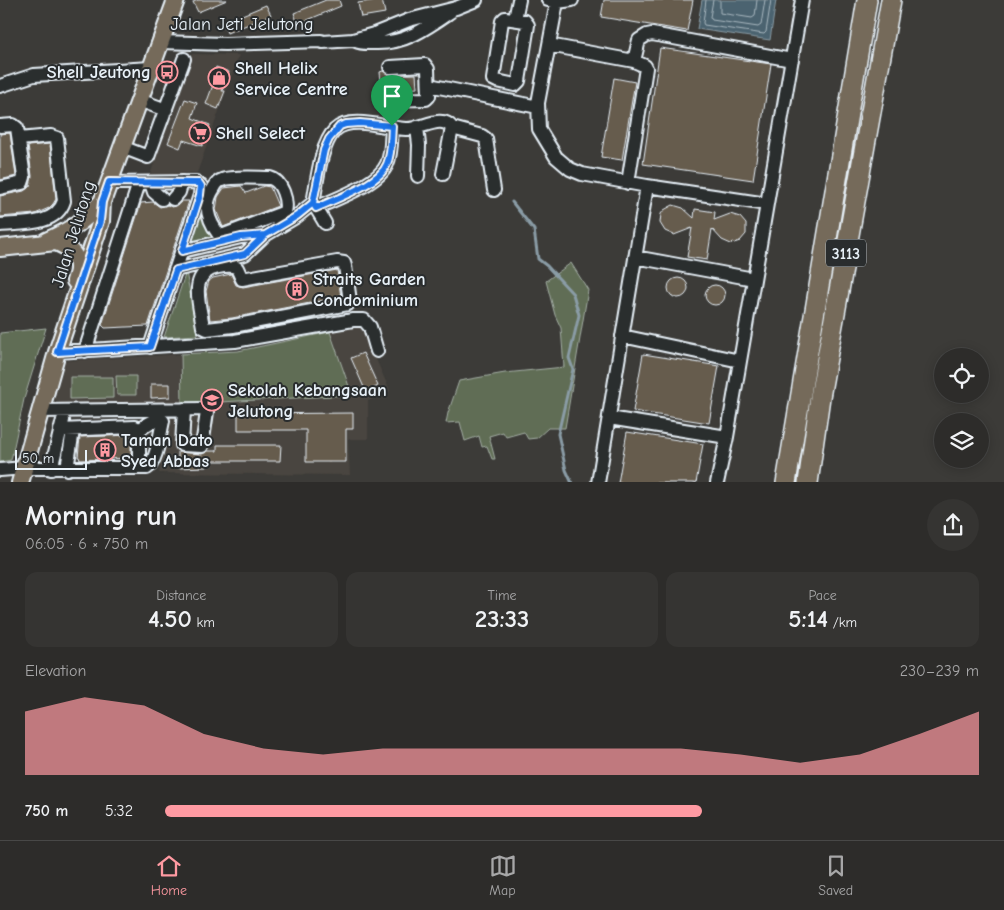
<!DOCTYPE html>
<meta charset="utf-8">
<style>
:root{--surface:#2d2c2a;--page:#353432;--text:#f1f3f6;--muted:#a7a7a8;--line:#484847;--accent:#ff9aa2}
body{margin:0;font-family:"Comic Neue",sans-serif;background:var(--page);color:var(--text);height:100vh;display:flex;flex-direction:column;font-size:19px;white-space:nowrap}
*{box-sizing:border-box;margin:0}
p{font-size:16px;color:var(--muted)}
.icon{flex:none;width:28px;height:28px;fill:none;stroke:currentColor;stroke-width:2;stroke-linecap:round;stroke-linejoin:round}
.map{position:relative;height:482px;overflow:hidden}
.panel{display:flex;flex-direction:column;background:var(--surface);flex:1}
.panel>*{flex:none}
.fabs{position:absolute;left:934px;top:348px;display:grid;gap:10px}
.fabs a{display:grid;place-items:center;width:55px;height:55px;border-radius:50%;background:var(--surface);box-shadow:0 2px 12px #0003,0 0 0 1px var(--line);font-size:25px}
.scale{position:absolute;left:15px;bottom:12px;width:72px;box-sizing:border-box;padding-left:5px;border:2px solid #e8f1f8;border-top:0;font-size:14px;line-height:18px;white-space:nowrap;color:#e8f1f8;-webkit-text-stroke:4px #2a2d2e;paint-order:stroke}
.pin{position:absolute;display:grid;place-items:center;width:42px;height:42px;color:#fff;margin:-51px -21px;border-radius:50% 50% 50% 0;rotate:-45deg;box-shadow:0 0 5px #0007}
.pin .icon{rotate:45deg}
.round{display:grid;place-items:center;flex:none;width:52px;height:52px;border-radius:26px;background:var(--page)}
.summary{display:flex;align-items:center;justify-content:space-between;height:85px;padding:0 25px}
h1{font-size:28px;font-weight:800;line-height:38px}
.stats{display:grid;grid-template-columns:repeat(3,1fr);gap:8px;height:85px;padding:5px 25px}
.stats div{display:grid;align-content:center;border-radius:12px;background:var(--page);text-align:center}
.stats b{font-size:25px;font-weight:800}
.stats small{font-size:14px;font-weight:400}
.stats p{font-size:14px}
.chart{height:140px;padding:10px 25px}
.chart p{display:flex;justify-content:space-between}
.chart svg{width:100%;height:90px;margin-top:5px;fill:var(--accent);opacity:.7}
ul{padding:0 25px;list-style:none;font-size:16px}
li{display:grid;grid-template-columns:80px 60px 1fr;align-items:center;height:38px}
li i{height:12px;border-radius:6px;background:var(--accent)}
.tab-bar{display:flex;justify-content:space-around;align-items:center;height:70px;border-top:1px solid var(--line);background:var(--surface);font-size:14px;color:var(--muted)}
.tab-bar a{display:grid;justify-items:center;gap:2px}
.tab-bar .selected{color:var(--accent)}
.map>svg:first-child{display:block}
.built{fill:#49453f}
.green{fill:#616d54;stroke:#a4afa6}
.water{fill:#4b636f;stroke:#8a9ca6}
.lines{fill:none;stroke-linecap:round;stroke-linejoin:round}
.shore{stroke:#a9b8c1;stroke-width:1}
.stream{stroke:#8a9ca6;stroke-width:3}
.building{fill:#665b4e;stroke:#e8f1f8}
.minor-casing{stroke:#e8f1f8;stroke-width:16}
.major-casing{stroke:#e8f1f8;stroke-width:20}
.highway-casing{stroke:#e8f1f8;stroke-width:22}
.minor{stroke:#2a2d2e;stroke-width:12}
.major{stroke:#746a5a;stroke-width:16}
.highway{stroke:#746a5a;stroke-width:19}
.route-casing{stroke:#fff;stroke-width:10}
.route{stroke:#1a73e8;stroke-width:6}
.labels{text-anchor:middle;stroke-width:4;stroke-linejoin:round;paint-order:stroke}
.shield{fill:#2a2d2e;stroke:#afb6bb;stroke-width:1}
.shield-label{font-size:16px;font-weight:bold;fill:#e8f1f8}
.street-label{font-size:18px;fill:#e8f1f8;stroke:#2a2d2e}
.poi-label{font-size:18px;font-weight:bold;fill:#e8f1f8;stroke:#2a2d2e;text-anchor:start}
</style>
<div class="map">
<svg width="1004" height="483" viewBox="0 0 1004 483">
<rect width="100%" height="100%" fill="#3c3b38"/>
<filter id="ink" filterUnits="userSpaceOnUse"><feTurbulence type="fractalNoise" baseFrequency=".02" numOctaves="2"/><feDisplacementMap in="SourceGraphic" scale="10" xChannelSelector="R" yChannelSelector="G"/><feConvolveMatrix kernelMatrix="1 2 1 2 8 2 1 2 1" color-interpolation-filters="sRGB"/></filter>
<g filter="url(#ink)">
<!-- built -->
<path class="built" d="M192 54 239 55 197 173 150 175Z
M361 325 390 391 368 401V439H348L350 475 159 473 171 412 58 416 59 401 52 400 62 361 238 351Z"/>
<!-- green -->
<path class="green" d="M201 214H206L216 240 190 247Z
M571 263 588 290 565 428H548L537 438 528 439 524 432 506 437 503 432 489 436 495 459H492L487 446 482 447 479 436 465 441 460 422 446 423 448 413 459 381 505 373 564 367 561 328 555 315 546 281Z
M186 272 198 335 164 337Z
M46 328 24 399 11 460 0 462V333Z
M330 332 352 395 182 404 181 354 238 351Z
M116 376H136V395H117Z
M70 377H113V398L70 399Z"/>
<!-- water -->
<path class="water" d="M702 0H776L770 40 697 29Z"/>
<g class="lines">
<!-- shore -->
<path class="shore" d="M706 0 703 23 704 25 764 34 766 32 771 0
M713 0 710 17 712 20 758 27 761 25 765 0
M720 0V13L752 18 755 16 757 0"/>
<!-- stream -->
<path class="stream" d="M512 202 534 230 538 259 547 266 573 294 579 315 569 358 573 369 558 434 566 470 572 483"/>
</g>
<!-- building -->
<path class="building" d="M198 0H227L198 12 193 2Z
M326 0H339L341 6 298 24 294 13Z
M377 0H382L385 13 361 17 358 3Z
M604 0H693L687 31 601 17Z
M266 5 271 15 227 33 223 23Z
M660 48 771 64 753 180 643 164Z
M216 67 229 72 222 91H225L218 109 206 104 213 85 210 84Z
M383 71 390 75 416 74 417 88 382 92 380 72Z
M614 78 635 82 622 160 601 157Z
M185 99 197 103 192 118 210 125 202 146 183 140 180 148 168 143Z
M10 133 16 176 0 180V134Z
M50 144 56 199 53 204 49 208 35 214 0 217V196L24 191 30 186 32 176 28 146Z
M241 186 246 193 264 186 270 187 278 206 223 227 216 210 218 197 224 188Z
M182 201H189L148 326 105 328 102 325 141 203 153 202 160 207 167 205 172 207 176 206Z
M673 205 683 208 694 218 695 209 715 212 714 220 730 214 740 217 746 224V234L740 241 731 244 722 240 712 229 707 260 687 257 692 228 674 235 665 231 660 223 661 214 664 210Z
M337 270 341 297 232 318 210 320 206 291 209 281 213 278 231 274 236 285 243 287Z
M668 288a10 10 0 1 1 20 0a10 10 0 1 1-20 0Z
M705 295a10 10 0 1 1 20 0a10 10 0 1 1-20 0Z
M363 353 378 386 366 392 351 358Z
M643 354 719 366 709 423 633 411Z
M151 384H170V397L151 398Z
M353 413V429H346V462H306V430H238V414Z
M627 432 703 444 696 483H618Z
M131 435V458L80 460 79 457H78L80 437Z
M217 445H281L280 461H207V467L178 468V452L202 454 208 451H217Z"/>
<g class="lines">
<!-- minor casing -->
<g class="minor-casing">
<path id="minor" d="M548 0 557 2 572 0
M557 2 538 103 539 129 556 157 570 169 582 174 647 186 598 483
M505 18 525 21 528 25 519 81 515 85 497 81 493 79 502 21Z
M515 19 519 0
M356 41C362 44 369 43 375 43 405 44 427 28 450 12
M161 42 225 44 321 41 323 42 353 40 374 34 409 20 456 8 476 0
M549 45 634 61 645 66 646 68 628 183
M634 61 639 40 647 35 652 34 792 60
M429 85 538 107
M0 86 34 75 151 68
M139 100 166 110
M383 100 426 99 429 96 428 69 425 65 390 67
M0 126 13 125 17 128 24 177 22 183 0 188
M392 126C391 138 392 153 387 164 379 184 335 199 316 208L313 203C317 183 320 145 335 130 351 115 386 128 406 129 421 130 442 113 452 128L443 174
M417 127 419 145 418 176
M452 128 482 136 486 139 494 190
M122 147 148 157 184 59
M270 178C282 181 288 201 285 212L224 235H219C207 219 203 204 214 188 216 184 218 181 222 180 232 176 258 178 270 178Z
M109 183 196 182 201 186 200 195 150 347
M151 183 154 192 162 199
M647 186 767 204
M173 199 179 192 182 182
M316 208 325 223
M0 225C22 223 56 226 64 201L57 138 51 136 19 139
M182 251 241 237 265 235
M635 257 754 279
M337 262 344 263 345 266 350 301 348 304 233 326 207 329 203 327C200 305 187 273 218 267 223 266 228 265 233 266L237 268 242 279Z
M175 270 245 254 265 235 297 216 313 203
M622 336 740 361
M85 351 139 183
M57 352 235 341 353 320H364L370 327 377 351
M39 411 204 409 207 412 202 446 182 445 184 409
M609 418 727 437
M60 430 135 427 139 430
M139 430V468
M51 469 63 420
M67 469 73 430
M0 470 24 468H147C157 462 160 433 163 421 154 418 146 425 139 430
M717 483 727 437 802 0"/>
</g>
<!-- major casing -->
<g class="major-casing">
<path id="major" d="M46 241C72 230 82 222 102 202
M0 248 56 242C67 246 79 256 78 269 78 273 76 278 75 281
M20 483 57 352 101 221 102 202 176 0"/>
</g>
<!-- highway casing -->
<g class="highway-casing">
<path id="highway" d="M786 483 867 0
M808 483 820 397 891 0"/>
</g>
<!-- minor -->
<use href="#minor" class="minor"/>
<!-- major -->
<use href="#major" class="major"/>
<!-- highway -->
<use href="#highway" class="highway"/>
</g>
</g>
<g class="lines" filter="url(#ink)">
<!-- route casing -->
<g class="route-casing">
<path id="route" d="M392 126C391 138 392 153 387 164 380 184 335 199 316 208L313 203 297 216 265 235 241 237 182 251 200 195 201 186 199 183 109 182 102 202 100 221 57 352 150 347 176 270 245 254 265 235 297 216 313 203 324 150 329 139 340 126 346 124 360 123 392 126"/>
</g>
<!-- route -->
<use href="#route" class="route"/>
</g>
<!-- icons -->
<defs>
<g id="bus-ring" transform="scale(1.125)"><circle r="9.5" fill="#2a2d2e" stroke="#ff9aa2" stroke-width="1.5"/><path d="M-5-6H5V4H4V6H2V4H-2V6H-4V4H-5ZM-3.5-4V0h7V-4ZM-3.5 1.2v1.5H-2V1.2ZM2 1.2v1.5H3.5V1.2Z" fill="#ff9aa2"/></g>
<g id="shop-ring" transform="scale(1.125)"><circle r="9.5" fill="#2a2d2e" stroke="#ff9aa2" stroke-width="1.5"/><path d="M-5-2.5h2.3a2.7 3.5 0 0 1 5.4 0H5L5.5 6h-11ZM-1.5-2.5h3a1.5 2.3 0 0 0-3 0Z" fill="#ff9aa2"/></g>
<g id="supermarket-ring" transform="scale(1.125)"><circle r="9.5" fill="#2a2d2e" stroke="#ff9aa2" stroke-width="1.5"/><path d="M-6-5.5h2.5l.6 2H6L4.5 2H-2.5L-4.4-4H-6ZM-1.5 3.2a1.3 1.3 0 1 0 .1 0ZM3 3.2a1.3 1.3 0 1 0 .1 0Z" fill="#ff9aa2"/></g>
<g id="building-ring" transform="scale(1.125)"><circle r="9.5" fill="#2a2d2e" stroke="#ff9aa2" stroke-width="1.5"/><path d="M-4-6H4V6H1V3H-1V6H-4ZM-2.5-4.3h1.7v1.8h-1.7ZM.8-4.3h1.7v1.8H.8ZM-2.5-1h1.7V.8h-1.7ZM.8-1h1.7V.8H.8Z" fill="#ff9aa2"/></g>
<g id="school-ring" transform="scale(1.125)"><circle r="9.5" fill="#2a2d2e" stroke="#ff9aa2" stroke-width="1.5"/><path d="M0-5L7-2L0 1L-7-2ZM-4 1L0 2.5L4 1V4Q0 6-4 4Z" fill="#ff9aa2"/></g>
</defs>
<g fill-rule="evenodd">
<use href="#bus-ring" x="167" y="72"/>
<use href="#shop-ring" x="219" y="78"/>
<use href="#supermarket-ring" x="200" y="133"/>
<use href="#building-ring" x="297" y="289"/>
<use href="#school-ring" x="212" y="400"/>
<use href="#building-ring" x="105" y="450"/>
</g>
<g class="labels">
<!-- shield labels -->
<rect class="shield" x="826" y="239.5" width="40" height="27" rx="4"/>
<g class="shield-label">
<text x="846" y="259">3113</text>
</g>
<!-- street labels -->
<g class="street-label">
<text x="242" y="30">Jalan Jeti Jelutong</text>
<text transform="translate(73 234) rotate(-73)" y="6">Jalan Jelutong</text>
</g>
<!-- poi labels -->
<g class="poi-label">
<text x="235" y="74">Shell Helix<tspan x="235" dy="21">Service Centre</tspan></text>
<text x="151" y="78" text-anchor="end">Shell Jeutong</text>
<text x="216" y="139">Shell Select</text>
<text x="313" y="285">Straits Garden<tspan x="313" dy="21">Condominium</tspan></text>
<text x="228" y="396">Sekolah Kebangsaan<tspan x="228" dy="21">Jelutong</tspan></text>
<text x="121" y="446">Taman Dato<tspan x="121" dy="21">Syed Abbas</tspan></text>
</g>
</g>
</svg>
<div class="fabs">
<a><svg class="icon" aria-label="locate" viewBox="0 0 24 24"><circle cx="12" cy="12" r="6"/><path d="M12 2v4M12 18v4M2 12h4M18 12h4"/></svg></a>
<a><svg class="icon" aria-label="layers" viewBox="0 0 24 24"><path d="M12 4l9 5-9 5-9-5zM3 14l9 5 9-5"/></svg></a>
</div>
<div class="scale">50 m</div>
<div class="pin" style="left:392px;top:126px;background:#1e9e55"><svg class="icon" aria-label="arrive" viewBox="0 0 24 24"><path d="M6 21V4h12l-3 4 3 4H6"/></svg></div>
</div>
<section class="panel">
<div class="summary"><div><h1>Morning run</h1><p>06:05 · 6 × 750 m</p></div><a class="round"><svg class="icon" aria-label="share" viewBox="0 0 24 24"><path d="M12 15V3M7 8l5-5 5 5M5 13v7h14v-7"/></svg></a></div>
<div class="stats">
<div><p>Distance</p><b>4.50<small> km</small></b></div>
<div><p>Time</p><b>23:33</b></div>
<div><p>Pace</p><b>5:14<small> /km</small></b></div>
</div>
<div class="chart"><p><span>Elevation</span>230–239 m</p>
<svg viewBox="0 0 160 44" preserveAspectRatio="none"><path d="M0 44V13L10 6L20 10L30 24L40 31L50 34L60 31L70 31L80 31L90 31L100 31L110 31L120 34L130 38L140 34L150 24L160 13V44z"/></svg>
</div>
<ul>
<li><b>750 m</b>5:32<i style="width:66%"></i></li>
</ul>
</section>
<nav class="tab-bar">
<a class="selected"><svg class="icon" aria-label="home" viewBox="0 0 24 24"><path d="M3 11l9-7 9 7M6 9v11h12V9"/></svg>Home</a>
<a><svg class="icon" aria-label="map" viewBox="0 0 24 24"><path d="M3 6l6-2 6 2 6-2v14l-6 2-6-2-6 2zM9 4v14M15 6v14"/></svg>Map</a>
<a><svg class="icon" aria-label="saved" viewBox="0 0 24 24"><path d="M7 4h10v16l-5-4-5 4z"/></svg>Saved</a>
</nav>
